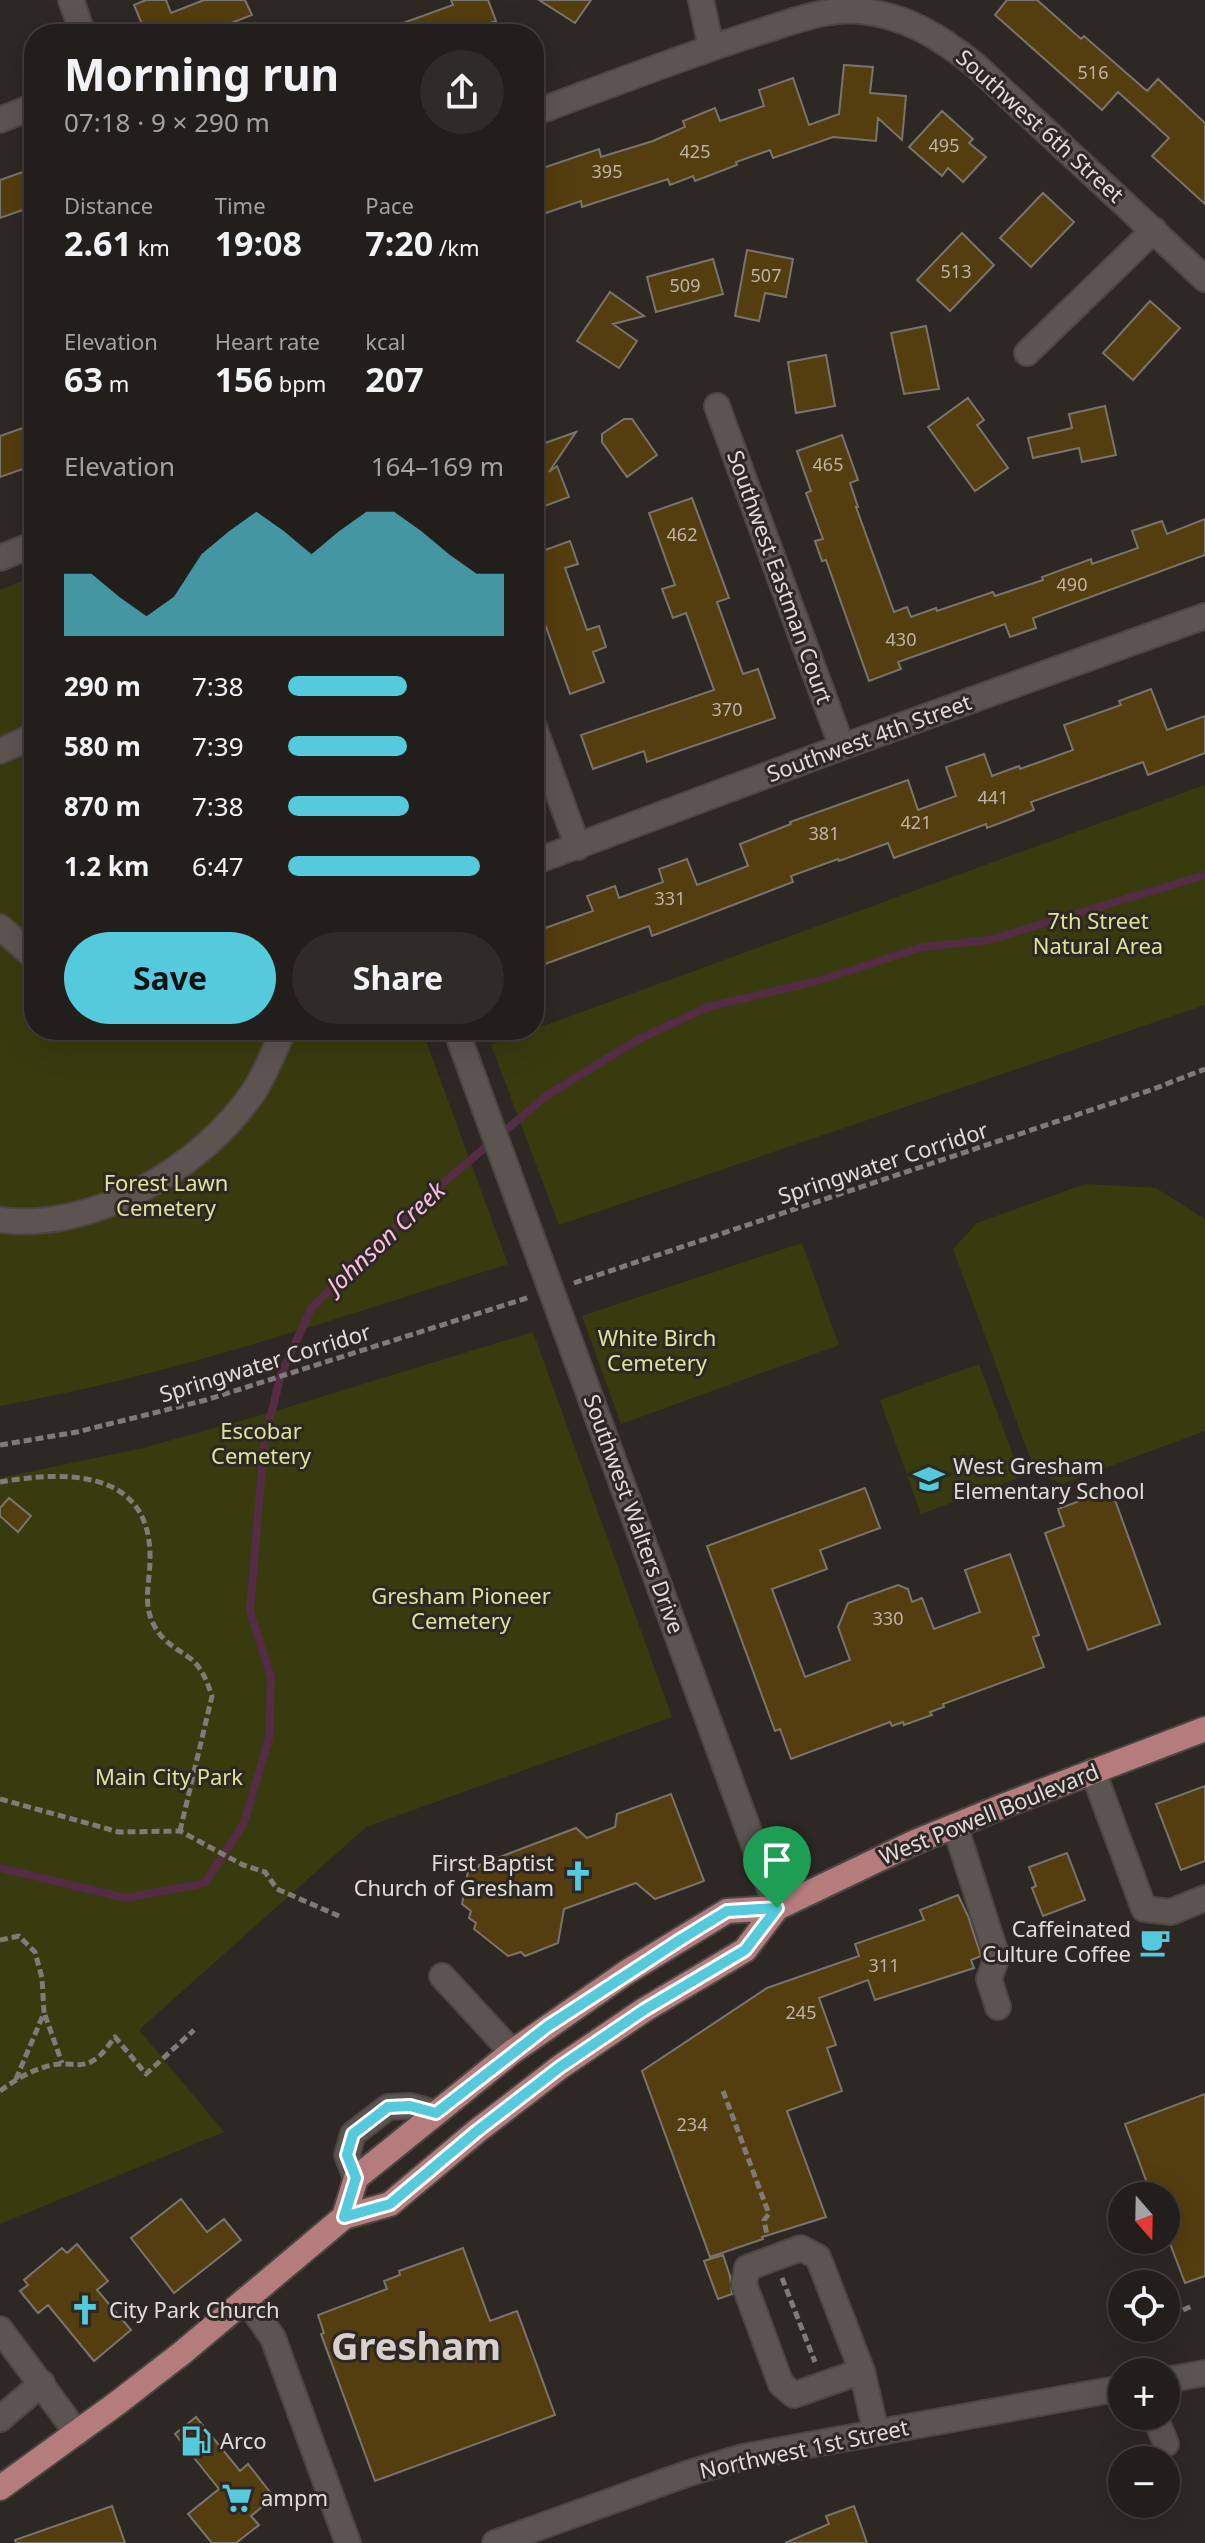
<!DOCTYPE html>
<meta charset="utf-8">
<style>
:root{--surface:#221e1c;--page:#2e2b29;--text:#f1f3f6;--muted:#a2a2a3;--line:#3f3c3b;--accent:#54cadc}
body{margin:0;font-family:"Noto Sans",sans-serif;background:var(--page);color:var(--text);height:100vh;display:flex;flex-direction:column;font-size:30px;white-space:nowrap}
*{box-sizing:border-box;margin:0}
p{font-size:26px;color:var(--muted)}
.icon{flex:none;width:44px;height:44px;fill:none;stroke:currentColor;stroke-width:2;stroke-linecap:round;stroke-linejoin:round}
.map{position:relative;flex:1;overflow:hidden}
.details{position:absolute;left:24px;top:24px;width:520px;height:1016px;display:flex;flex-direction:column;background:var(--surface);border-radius:32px;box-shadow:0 8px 32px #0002,0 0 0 2px var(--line)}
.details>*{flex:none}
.needle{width:52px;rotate:160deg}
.fabs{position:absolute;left:1108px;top:2182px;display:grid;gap:16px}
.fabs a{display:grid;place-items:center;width:72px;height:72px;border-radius:50%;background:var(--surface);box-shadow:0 8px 32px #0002,0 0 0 2px var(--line);font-size:40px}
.pin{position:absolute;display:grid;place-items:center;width:68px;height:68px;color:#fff;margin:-82px -34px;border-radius:50% 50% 50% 0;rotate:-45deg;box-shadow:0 0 8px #0007}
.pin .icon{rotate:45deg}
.round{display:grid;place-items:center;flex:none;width:84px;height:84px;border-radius:42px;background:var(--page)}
.overview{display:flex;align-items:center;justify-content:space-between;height:136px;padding:0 40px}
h1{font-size:44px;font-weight:700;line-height:60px}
.metrics{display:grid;grid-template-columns:repeat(3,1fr);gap:12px;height:136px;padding:8px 40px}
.metrics div{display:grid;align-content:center}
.metrics b{font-size:34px;font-weight:700}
.metrics small{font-size:22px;font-weight:400}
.metrics p{font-size:22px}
.chart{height:224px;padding:16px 40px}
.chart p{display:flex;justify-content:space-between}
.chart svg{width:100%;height:144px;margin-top:8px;fill:var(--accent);opacity:.7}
.action{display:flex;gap:16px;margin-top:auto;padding:16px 40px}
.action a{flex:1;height:92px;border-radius:48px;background:var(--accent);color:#111;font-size:32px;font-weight:700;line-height:92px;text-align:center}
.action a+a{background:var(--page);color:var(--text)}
ul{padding:0 40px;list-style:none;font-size:26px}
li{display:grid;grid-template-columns:128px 96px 1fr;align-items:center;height:60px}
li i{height:20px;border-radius:10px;background:var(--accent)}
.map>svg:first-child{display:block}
.green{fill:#383b0e}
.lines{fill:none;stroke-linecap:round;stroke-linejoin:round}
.stream{stroke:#542c44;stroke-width:8}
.building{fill:#543d0e;stroke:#79756e;stroke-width:2}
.minor-casing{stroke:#4b4643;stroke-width:28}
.major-casing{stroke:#4b4643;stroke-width:28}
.path{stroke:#807a78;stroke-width:5;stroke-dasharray:8 4;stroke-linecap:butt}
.minor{stroke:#5c5451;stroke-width:24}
.major{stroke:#b57c7e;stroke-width:24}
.route-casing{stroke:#fff;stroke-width:16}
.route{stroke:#54cadc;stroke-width:10}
.labels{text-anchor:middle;stroke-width:6;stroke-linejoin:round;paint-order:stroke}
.number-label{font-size:18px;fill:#beb4a7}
.street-label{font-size:22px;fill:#e1dcda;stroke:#2e2825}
.park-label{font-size:22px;fill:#dde498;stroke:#2e2825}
.poi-label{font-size:22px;fill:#e1dcda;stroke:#2e2825;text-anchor:start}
.water-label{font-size:24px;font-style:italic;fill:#fbc0e1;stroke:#2e2825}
.town-label{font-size:38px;font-weight:bold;fill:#d9d0cc;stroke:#2e2825}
</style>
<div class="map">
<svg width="1205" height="2543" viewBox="0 0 1205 2543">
<rect width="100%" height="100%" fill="#2e2825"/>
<!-- green -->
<path class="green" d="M34 576V1030H422L508 1264C341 1317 173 1375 0 1406V590Z
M1205 785V1005L559 1225 491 1045Z
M1085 1184 1156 1188 1205 1219V1431L1062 1484 1035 1471 953 1249 977 1223Z
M802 1243 839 1345 621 1424 582 1316Z
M533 1332 672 1717 366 1827 139 2030 224 2132 0 2224V1478L143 1448 272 1412Z
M979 1364 1021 1477 921 1514 880 1400Z"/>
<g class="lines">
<!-- stream -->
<path class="stream" d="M0 1868 126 1898 205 1883 244 1823 269 1738 271 1678 250 1610 264 1444 281 1374 312 1307 429 1195 546 1096 639 1039 708 1007 817 981 922 947 989 940 1205 875"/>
</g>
<!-- building -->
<path class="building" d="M146 0H166L171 13 204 0H245L252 15 203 34H120L142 24 134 5Z
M451 0H488L496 21 461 34H381V31L453 5Z
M539 0H591L575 23Z
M1007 0H1037L1081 39 1084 36 1147 91 1158 79 1205 123V204L1152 156 1169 138 1118 92 1102 110 995 15Z
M844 65 873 67 870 93 906 96 902 140 878 118 876 141 833 137 773 158 770 150 736 162 737 165 695 181 693 176 670 185 668 179 582 207 581 201 534 217V171L599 149 601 157 653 141 685 127 683 121 715 108 720 121 764 106 759 90 793 78 809 125 839 114Z
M942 111 973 139 969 143 986 157 963 182 948 168 942 176 909 147Z
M34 168V206L0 218V180Z
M1043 193 1074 222 1031 267 1000 238Z
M962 233 994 265 950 311 917 280Z
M747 250 793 259 786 297 765 293 759 321 735 316Z
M713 259 723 294 656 312 647 277Z
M610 292 644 316 613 324 637 341 619 368 577 341Z
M1150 301 1180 328 1133 380 1103 353Z
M926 326 939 389 904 394 891 333Z
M826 355 835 406 796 413 788 362Z
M968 398 984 420 977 425 1008 468 975 491 928 427Z
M1105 406 1116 455 1082 462 1079 448 1033 458 1028 438 1072 428 1069 414Z
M624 419H632L657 455 627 477 602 442V434Z
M34 424V465L0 477V436Z
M576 432 549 472 557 466 569 497 534 510V447Z
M842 435 858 480 850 483 858 507H856L894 612 907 607 911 617 936 608 937 611 993 592 995 596 1043 580 1042 577 1091 559 1092 564 1138 548 1132 531 1162 521 1167 534 1205 519V555L1033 618 1036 628 1010 637 1005 624 898 662 901 669 869 681 826 560 822 561 815 541 823 539 806 493 811 491 797 451Z
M692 498 729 598 717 602 743 674 758 669 775 718 647 762 644 751 593 769 581 735 714 690 686 613 673 618 662 589 675 585 649 513Z
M570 541 578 564 565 568 587 630 599 626 606 647 593 652 604 682 570 694 541 613 534 615V554Z
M1151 689 1167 730 1205 716V753L1148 775 1143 762 1031 802 1034 810 987 828 986 824 894 858 888 843 839 861 838 859 791 876 793 882 652 936 649 926 534 968V932L593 911 587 896 615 886 619 898 663 882 659 869 687 859 697 885 748 866 740 844 791 824 790 822 908 780 918 810 956 796 946 767 984 754 992 776 1019 766 1020 769 1073 750 1064 725 1121 705 1119 701Z
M865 1488 880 1528 820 1550 827 1569 772 1589 805 1677 850 1660 838 1627 848 1603 898 1585 908 1589 912 1602 922 1598 934 1629 980 1612 965 1570 1010 1554 1039 1635 1033 1637 1044 1667 943 1704 944 1707 930 1712 932 1715 904 1725 903 1722 892 1726 890 1722 791 1759 780 1729 775 1731 707 1546Z
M1111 1489 1160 1624 1088 1650 1045 1533 1064 1526 1058 1509Z
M9 1498 31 1516 18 1532 0 1516V1508Z
M1205 1786V1861L1181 1870 1156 1804Z
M671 1794 704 1881 655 1899 636 1883 564 1909 558 1943 525 1956 521 1952 508 1956 474 1929 476 1923 469 1918 471 1911 462 1904 468 1871 478 1868 479 1865 576 1828 587 1838 615 1827 617 1814Z
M1067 1853 1085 1900 1043 1916 1032 1888 1036 1886 1029 1867Z
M958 1895 968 1916 981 1956 971 1960 974 1968 875 2000 868 1980 819 1998 836 2045 827 2048 842 2091 787 2111 826 2217 762 2237 763 2239 710 2257 642 2071 767 1988 859 1956 855 1944 924 1920 920 1910Z
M1205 2094V2276L1185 2283 1166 2233V2196H1152L1125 2124Z
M181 2199 207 2232 224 2219 241 2240 174 2293 131 2238Z
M77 2244 108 2281 97 2290 131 2330 94 2361 48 2305 38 2313 20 2291 28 2285 24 2280 62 2248 67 2253Z
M463 2248 490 2321 517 2311 555 2415 375 2481 321 2334 324 2333 318 2315 387 2289 384 2281 400 2275 399 2271Z
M723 2255 730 2276 732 2294 718 2299 704 2261Z
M196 2417 240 2471 248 2464 274 2497 251 2516 259 2525 236 2543H212L188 2514 219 2489 175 2434Z
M112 2506 125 2543H16L15 2540Z
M854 2506 867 2543H785L829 2524 826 2516Z"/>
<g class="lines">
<!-- minor casing -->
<g class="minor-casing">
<path id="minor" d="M71 0 83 34
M701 0 711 47
M534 113C607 86 679 58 753 34 789 23 823 8 860 11 905 15 940 37 975 65L1205 279
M0 120 34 106
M1027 353 1154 230
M717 406 842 747
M0 558 34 544
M534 727 578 847
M0 751 34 736
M534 862 842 747 1205 616
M0 927 34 957
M456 1030 777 1908
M0 1220C94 1232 203 1167 254 1091 266 1073 274 1050 284 1030
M1093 1771 1144 1909 1171 1912 1205 1898
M955 1826 997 1957 989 1979 998 2007
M442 1976 512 2052
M356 2178 347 2155 353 2134 388 2107 410 2106 436 2113
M246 2299 273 2338 348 2543
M0 2329 77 2433
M862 2371 794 2395 781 2384 744 2284 747 2268 801 2248 818 2257 862 2371 876 2432
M1166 2380 1205 2373
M1155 2416 1166 2444
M0 2419 42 2383
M495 2543 689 2473 743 2457 1122 2388"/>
</g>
<!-- major casing -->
<g class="major-casing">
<path id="major" d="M344 2217 356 2178 512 2052 627 1972 727 1911 777 1908 915 1842 1003 1806 1205 1729
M0 2488 116 2404 182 2353 344 2217 390 2204 477 2131 560 2067 644 2010 745 1950 777 1908"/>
</g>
<!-- path -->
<path class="path" d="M574 1283 1151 1090 1205 1069
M0 1445 77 1432 206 1400 530 1297
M0 1482C63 1471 149 1468 150 1555 151 1579 141 1604 155 1627 164 1643 178 1649 191 1659 203 1669 207 1682 212 1696L180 1831
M0 1799 119 1832 180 1831 243 1865 265 1872 277 1889 339 1916
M0 1940 19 1936 35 1952 42 1978 44 2013 16 2079
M45 2015 62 2063
M0 2091C16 2079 43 2063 64 2064 75 2064 84 2067 94 2060 102 2056 109 2044 115 2037L146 2074 194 2030
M723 2091 769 2214 764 2220 767 2235
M782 2278 815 2362
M1183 2310 1192 2306"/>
<!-- minor -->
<use href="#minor" class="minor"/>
<!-- major -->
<use href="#major" class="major"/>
</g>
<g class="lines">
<!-- route casing -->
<g class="route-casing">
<path id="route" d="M777 1908 745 1950 644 2010 560 2067 477 2131 390 2204 344 2217 356 2178 347 2155 353 2134 388 2107 410 2106 436 2113 548 2026 683 1938 727 1911Z"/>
</g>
<!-- route -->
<use href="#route" class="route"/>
</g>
<!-- icons -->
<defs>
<g id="school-bare" transform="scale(2.4)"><path d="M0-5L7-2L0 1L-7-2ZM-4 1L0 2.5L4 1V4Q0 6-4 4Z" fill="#54cadc" stroke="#2e2825" stroke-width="2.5" paint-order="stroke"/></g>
<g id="church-bare" transform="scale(2.4)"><path d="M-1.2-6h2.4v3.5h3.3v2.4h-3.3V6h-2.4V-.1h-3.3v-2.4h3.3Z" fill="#54cadc" stroke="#2e2825" stroke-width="2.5" paint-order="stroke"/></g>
<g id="cafe-bare" transform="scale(2.4)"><path d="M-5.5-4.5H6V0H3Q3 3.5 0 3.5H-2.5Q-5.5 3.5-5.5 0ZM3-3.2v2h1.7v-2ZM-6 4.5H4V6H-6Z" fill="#54cadc" stroke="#2e2825" stroke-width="2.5" paint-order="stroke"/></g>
<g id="fuel-bare" transform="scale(2.4)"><path d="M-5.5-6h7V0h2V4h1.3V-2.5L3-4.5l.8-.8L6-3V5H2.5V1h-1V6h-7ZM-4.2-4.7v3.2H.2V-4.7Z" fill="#54cadc" stroke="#2e2825" stroke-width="2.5" paint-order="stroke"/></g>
<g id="supermarket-bare" transform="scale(2.4)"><path d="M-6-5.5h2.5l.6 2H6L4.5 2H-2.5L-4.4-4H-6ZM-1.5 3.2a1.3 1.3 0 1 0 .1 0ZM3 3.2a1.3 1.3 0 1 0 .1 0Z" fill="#54cadc" stroke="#2e2825" stroke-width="2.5" paint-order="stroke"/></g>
</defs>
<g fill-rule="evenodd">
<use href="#school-bare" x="929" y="1479"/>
<use href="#church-bare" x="578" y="1876"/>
<use href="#cafe-bare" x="1155" y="1942"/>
<use href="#church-bare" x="85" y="2310"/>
<use href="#fuel-bare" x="196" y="2441"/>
<use href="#supermarket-bare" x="237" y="2498"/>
</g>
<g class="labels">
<!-- number labels -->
<g class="number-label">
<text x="1093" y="79">516</text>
<text x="944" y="152">495</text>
<text x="695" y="158">425</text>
<text x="607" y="178">395</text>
<text x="956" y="278">513</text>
<text x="766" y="282">507</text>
<text x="685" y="292">509</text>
<text x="828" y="471">465</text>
<text x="682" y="541">462</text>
<text x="1072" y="591">490</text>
<text x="901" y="646">430</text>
<text x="727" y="716">370</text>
<text x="993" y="804">441</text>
<text x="916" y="829">421</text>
<text x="824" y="840">381</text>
<text x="670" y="905">331</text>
<text x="888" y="1625">330</text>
<text x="884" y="1972">311</text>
<text x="801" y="2019">245</text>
<text x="692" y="2131">234</text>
</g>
<!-- street labels -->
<g class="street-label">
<text transform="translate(1040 126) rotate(42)" y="8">Southwest 6th Street</text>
<text transform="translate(780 577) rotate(70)" y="8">Southwest Eastman Court</text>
<text transform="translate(869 738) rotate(-20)" y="8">Southwest 4th Street</text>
<text transform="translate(883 1163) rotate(-18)" y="8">Springwater Corridor</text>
<text transform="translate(265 1363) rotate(-17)" y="8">Springwater Corridor</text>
<text transform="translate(634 1514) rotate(70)" y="8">Southwest Walters Drive</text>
<text transform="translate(989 1814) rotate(-22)" y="8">West Powell Boulevard</text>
<text transform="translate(804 2449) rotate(-12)" y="8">Northwest 1st Street</text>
</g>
<!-- park labels -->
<g class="park-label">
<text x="1098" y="929">7th Street<tspan x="1098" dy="25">Natural Area</tspan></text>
<text x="166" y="1191">Forest Lawn<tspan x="166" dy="25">Cemetery</tspan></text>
<text x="657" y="1346">White Birch<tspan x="657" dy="25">Cemetery</tspan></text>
<text x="261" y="1439">Escobar<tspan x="261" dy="25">Cemetery</tspan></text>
<text x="461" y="1604">Gresham Pioneer<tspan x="461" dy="25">Cemetery</tspan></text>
<text x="169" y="1785">Main City Park</text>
</g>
<!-- poi labels -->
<g class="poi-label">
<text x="953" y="1474">West Gresham<tspan x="953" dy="25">Elementary School</tspan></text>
<text x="554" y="1871" text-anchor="end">First Baptist<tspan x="554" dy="25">Church of Gresham</tspan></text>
<text x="1131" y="1937" text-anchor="end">Caffeinated<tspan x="1131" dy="25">Culture Coffee</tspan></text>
<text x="109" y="2318">City Park Church</text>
<text x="220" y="2449">Arco</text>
<text x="261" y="2506">ampm</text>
</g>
<!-- water labels -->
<g class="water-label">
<text transform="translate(386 1238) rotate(-43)" y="8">Johnson Creek</text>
</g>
<!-- town labels -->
<g class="town-label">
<text x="416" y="2360">Gresham</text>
</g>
</g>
</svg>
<div class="fabs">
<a><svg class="needle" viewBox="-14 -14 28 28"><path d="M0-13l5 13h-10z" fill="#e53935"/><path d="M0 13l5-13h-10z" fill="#a2a2a3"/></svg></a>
<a><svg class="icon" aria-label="locate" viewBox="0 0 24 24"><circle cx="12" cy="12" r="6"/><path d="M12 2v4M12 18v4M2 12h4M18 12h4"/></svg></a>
<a>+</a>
<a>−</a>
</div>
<div class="pin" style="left:777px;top:1908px;background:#1e9e55"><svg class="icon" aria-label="arrive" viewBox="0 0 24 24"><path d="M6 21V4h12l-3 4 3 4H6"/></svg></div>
<section class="details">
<div class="overview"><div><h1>Morning run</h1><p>07:18 · 9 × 290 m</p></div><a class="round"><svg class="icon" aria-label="share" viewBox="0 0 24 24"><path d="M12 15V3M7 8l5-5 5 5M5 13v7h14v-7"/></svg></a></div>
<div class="metrics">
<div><p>Distance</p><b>2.61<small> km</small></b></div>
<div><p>Time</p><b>19:08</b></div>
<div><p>Pace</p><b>7:20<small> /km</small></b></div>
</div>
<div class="metrics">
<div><p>Elevation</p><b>63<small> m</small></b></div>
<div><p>Heart rate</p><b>156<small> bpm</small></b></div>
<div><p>kcal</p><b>207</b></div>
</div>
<div class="chart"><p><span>Elevation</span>164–169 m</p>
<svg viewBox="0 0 160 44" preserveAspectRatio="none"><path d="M0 44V25L10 25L20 32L30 38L40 32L50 19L60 12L70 6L80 12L90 19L100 12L110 6L120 6L130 12L140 19L150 25L160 25V44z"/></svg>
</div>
<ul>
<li><b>290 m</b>7:38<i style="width:55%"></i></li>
<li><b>580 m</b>7:39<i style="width:55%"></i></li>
<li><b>870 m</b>7:38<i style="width:56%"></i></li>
<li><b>1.2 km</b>6:47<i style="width:89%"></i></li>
</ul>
<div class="action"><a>Save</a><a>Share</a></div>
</section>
</div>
